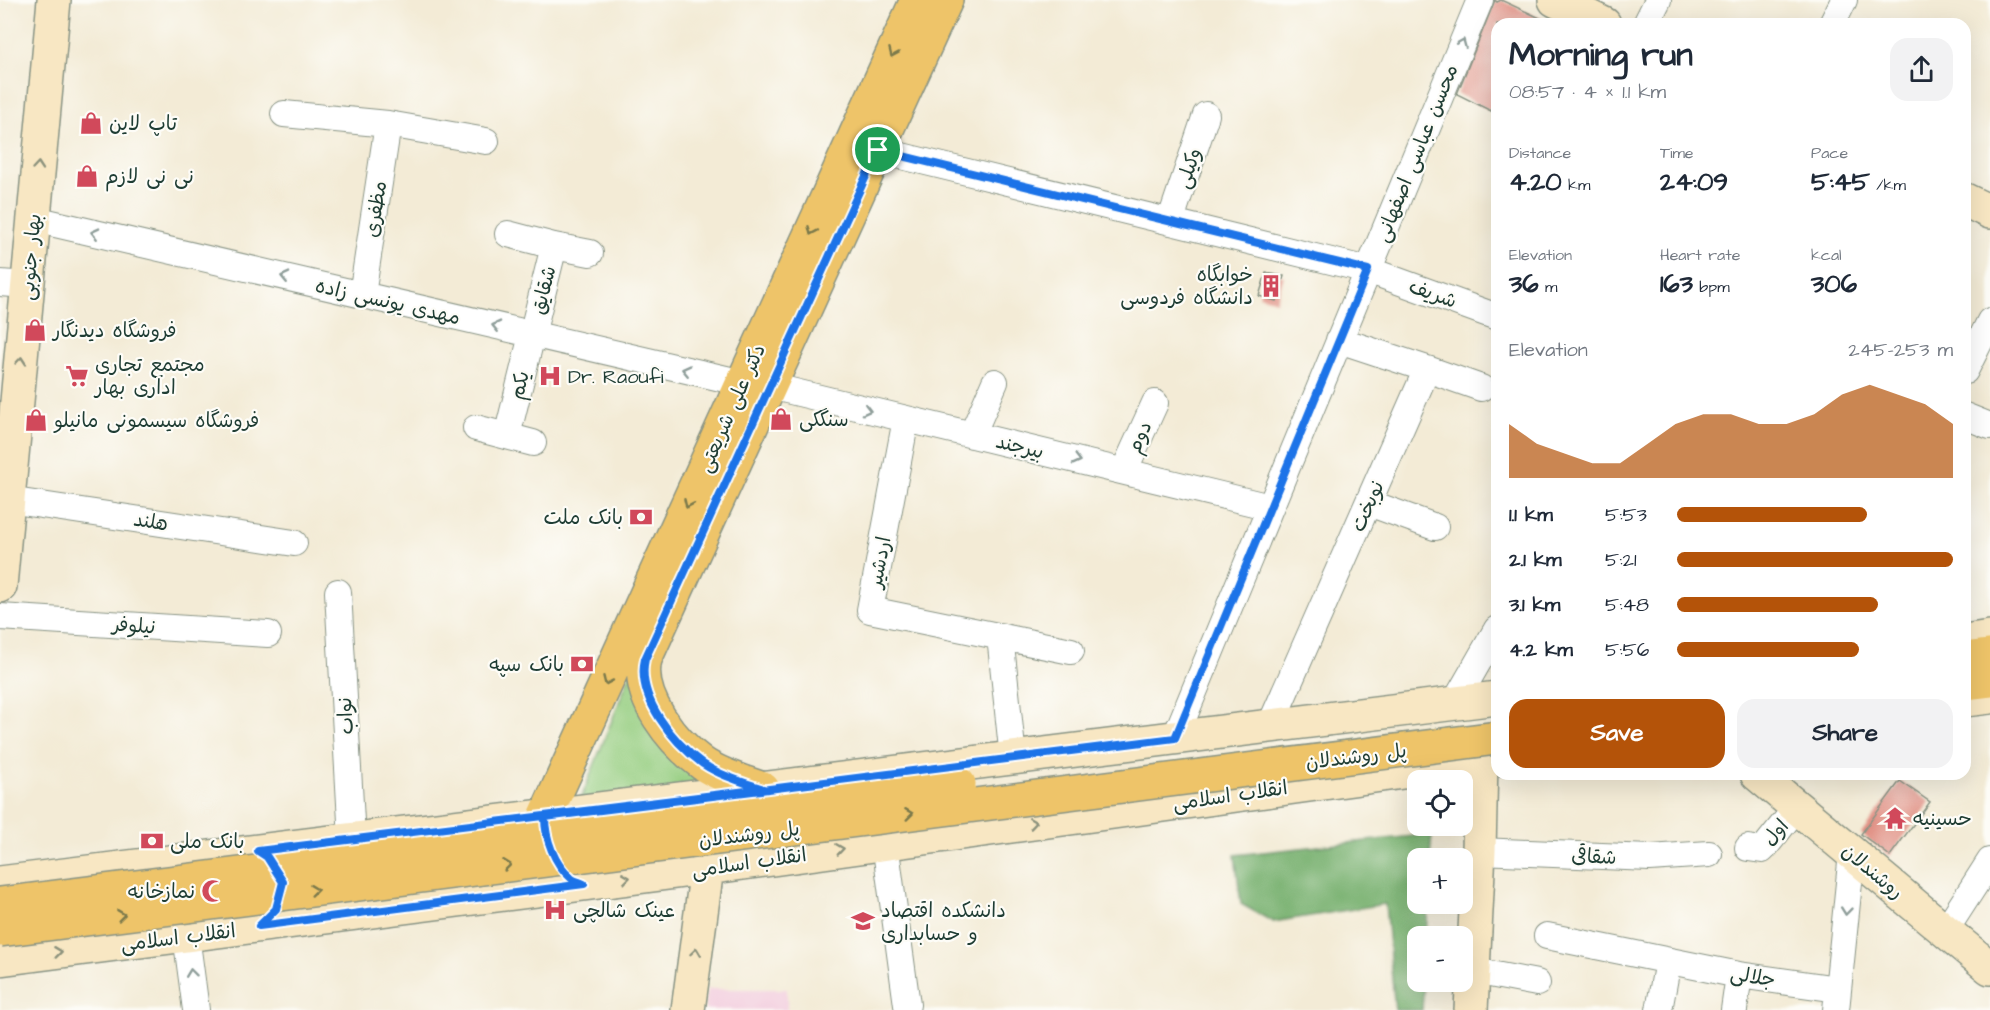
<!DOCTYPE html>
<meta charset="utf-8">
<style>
:root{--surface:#fff;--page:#f2f2f3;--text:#1f2937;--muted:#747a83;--accent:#b45309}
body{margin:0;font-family:"Architects Daughter","Playpen Sans Arabic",sans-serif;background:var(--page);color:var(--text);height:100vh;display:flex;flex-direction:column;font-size:22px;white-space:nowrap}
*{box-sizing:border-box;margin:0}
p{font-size:20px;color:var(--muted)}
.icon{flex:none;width:33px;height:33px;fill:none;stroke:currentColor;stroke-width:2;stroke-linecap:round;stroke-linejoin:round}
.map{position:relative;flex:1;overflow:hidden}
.details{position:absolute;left:1491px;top:18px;width:480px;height:762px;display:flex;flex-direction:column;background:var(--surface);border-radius:18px;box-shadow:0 6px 24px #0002}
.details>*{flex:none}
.buttons{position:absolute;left:1407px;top:770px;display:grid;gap:12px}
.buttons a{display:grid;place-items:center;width:66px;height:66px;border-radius:12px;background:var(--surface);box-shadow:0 6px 24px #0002;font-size:30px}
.pin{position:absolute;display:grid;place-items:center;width:51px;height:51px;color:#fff;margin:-26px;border:3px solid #fff;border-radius:50%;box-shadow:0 2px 6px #0007}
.round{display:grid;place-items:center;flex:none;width:63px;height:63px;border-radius:18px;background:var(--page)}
.overview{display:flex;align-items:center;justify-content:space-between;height:102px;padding:0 18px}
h1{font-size:33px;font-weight:700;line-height:45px}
.stats{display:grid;grid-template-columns:repeat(3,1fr);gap:9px;height:102px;padding:6px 18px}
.stats div{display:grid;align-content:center}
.stats b{font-size:26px;font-weight:700}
.stats small{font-size:16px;font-weight:400}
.stats p{font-size:16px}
.chart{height:168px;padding:12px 18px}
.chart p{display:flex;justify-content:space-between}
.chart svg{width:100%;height:108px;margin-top:6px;fill:var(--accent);opacity:.7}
.action{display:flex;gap:12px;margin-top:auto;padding:12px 18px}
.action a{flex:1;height:69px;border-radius:18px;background:var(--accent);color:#fff;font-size:24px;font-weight:700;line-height:69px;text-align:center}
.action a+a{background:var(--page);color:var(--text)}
ul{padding:0 18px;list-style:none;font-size:20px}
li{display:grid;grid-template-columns:96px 72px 1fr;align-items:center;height:45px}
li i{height:15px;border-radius:8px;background:var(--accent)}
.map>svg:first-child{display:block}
.built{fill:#f3cfdf}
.green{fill:#96ce81;stroke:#5a865a;stroke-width:1.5}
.forest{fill:#78b16f;stroke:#4c7752;stroke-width:1.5}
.building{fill:#e08e82}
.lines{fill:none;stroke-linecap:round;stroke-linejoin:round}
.street-casing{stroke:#899485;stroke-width:28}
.secondary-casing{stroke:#899485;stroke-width:36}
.primary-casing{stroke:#899485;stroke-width:36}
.street{stroke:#fff;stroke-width:26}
.secondary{stroke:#f8e7c3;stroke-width:33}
.primary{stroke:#eec469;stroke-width:33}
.primary-bridge-casing{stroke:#899485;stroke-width:36;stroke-linecap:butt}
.primary-bridge{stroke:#eec469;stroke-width:33}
.oneway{stroke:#8f9e9a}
.oneway2{stroke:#7c7a4c}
.oneway3{stroke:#8c927c}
.route-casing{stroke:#fff;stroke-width:12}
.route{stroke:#1a73e8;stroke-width:8}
.labels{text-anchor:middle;stroke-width:4.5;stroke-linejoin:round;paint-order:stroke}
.poi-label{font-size:20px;fill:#1f3d34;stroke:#fdfcf7;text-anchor:start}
.street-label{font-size:20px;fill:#1f3d34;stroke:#fdfcf7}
</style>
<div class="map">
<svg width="1990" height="1010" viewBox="0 0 1990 1010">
<rect width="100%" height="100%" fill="#fdfcf7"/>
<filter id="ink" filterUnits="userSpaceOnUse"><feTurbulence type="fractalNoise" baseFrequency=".0167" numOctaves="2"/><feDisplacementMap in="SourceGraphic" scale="12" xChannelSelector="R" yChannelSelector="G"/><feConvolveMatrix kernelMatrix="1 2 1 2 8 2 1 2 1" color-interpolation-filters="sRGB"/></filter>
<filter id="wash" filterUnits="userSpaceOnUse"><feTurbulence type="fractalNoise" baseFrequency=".008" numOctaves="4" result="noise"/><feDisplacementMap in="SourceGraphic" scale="24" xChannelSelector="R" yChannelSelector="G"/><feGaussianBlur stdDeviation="1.35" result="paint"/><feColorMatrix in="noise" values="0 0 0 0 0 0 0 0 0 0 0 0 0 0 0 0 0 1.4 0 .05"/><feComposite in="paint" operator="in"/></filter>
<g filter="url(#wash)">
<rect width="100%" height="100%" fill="#f3ebd6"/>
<!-- built -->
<path class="built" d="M707 989H787V1010H705Z"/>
<!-- green -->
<path class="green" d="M631 672 719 784 580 801Z"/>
<!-- forest -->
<path class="forest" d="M1432 834 1430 858H1418V903H1428L1426 936H1418V981H1424L1422 1010H1395L1385 904 1273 922 1241 904 1235 855Z"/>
<g id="blocks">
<!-- building -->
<path class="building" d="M1495 0 1497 2 1501 0 1553 24H1497V114L1457 94Z
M1266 273 1284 276 1276 301 1259 296Z
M1900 781 1930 802 1890 856 1861 834Z"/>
</g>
</g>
<g filter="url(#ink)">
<use href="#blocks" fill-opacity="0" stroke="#899485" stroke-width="1.5"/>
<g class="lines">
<!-- street casing -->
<g class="street-casing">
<path id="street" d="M1646 24 1658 0
M1832 24 1844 0
M284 114 388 124 486 141
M877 150 1368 270 1497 317
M34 219 743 383
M1170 222 1206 115
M508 234 554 246 590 253
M0 283 28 285
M362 295 388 124
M1427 369 1481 388
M1965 371 1990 321
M770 386 1270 507
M1965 416 1990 426
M906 419 870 610 1071 651
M476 428 533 443
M972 435 995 382
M507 436 554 246
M1124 471 1155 403
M8 500 294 543
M1369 503 1435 527
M338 592 352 839
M0 617 268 634
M1000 636 1013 758
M1454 704 1497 629
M1270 726 1427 369 1339 340
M1175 738 1480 0
M885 843 907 1005
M1748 848 1762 850 1765 847 1797 807
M1479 851 1650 858 1709 854
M1945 931 1990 861
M186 935 196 1010
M1547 936 1739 975 1838 989
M1474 971 1537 983
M1659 1010 1668 961
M1734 1010 1739 975
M1836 1010 1852 853"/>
</g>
<!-- secondary casing -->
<g class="secondary-casing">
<path id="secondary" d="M1555 0 1604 24
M1965 200 1990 212
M0 586 54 0
M1965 641 1990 637
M1965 700 1990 697
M1757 774 1990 968
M0 883 1497 698
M0 959 707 868 1497 759
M688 1010 707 868
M1471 1010 1479 851 1481 761"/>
</g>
<!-- primary casing -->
<g class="primary-casing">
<path id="primary" d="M1965 659 1990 656
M1965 683 1990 680
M763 789C743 782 721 776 703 764 673 742 636 698 645 659L946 0
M545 817 917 0"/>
</g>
<!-- street -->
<use href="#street" class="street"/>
<!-- secondary -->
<use href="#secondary" class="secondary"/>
<!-- primary -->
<use href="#primary" class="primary"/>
<!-- primary-bridge casing -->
<g class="primary-bridge-casing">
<path id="primary-bridge" d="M0 904 959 784
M0 930 1497 738"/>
</g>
<!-- primary-bridge -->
<use href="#primary-bridge" class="primary-bridge"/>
</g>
<!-- one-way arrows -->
<defs><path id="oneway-chevron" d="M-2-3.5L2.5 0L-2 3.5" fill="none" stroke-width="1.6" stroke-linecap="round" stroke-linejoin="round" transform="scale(1.5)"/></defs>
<g class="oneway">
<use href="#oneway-chevron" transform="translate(1462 43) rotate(-67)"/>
<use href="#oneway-chevron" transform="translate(95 233) rotate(-167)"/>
<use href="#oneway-chevron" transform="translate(285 277) rotate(-167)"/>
<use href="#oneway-chevron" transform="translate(496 326) rotate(-167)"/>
<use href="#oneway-chevron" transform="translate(686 370) rotate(-167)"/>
<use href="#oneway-chevron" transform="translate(867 410) rotate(14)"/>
<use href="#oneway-chevron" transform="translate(1077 460) rotate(14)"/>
<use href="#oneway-chevron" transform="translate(1846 911) rotate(96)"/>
<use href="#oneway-chevron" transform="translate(191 973) rotate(-97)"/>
</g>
<g class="oneway2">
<use href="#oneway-chevron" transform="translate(893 53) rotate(114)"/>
<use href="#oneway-chevron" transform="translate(812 231) rotate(114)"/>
<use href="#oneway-chevron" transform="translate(688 504) rotate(114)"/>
<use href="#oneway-chevron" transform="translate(607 681) rotate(114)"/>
<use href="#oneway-chevron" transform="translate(909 814) rotate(-7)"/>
<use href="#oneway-chevron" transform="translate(507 865) rotate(-7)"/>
<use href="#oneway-chevron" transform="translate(314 890) rotate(-7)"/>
<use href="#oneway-chevron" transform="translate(121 915) rotate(-7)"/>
</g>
<g class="oneway3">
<use href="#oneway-chevron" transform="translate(38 166) rotate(-85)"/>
<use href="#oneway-chevron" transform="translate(21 361) rotate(-85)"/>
<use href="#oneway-chevron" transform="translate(1033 823) rotate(-8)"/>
<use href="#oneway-chevron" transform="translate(840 849) rotate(-8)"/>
<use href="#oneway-chevron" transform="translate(626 878) rotate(-8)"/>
<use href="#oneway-chevron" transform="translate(58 952) rotate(-7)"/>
<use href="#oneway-chevron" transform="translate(696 952) rotate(-82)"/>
</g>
</g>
<g class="lines" filter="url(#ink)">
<!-- route casing -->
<g class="route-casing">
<path id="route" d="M878 150 645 659C636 698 673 742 703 764 721 776 743 782 763 789L258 851 267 857 283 882 276 909 259 926 584 884C580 882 574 881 571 878 554 864 545 838 545 817L1175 738 1368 270 878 150"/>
</g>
<!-- route -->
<use href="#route" class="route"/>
</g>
<!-- icons -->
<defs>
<g id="shop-bare" transform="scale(1.8)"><path d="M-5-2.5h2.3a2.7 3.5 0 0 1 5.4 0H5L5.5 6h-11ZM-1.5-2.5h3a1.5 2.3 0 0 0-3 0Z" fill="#d1495b" stroke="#fdfcf7" stroke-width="2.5" paint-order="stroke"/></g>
<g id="building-bare" transform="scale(1.8)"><path d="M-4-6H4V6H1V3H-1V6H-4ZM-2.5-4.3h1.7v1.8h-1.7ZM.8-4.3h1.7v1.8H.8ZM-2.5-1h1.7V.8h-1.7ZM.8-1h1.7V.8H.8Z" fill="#d1495b" stroke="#fdfcf7" stroke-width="2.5" paint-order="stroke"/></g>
<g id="supermarket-bare" transform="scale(1.8)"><path d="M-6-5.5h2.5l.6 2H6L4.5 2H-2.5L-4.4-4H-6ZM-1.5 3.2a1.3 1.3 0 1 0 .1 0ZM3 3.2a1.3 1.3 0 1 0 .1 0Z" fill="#d1495b" stroke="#fdfcf7" stroke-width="2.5" paint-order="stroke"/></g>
<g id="hospital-bare" transform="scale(1.8)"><path d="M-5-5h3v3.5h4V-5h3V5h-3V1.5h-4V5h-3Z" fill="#d1495b" stroke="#fdfcf7" stroke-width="2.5" paint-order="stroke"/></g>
<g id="bank-bare" transform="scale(1.8)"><path d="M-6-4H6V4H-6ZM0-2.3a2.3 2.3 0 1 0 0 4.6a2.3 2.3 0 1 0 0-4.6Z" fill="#d1495b" stroke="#fdfcf7" stroke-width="2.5" paint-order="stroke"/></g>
<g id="temple-bare" transform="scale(1.8)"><path d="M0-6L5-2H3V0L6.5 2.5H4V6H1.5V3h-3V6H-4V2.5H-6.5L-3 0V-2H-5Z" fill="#d1495b" stroke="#fdfcf7" stroke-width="2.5" paint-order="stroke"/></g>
<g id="mosque-bare" transform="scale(1.8)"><path d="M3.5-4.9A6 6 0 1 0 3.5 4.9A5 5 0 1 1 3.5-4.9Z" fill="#d1495b" stroke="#fdfcf7" stroke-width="2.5" paint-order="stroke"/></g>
<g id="university-bare" transform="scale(1.8)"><path d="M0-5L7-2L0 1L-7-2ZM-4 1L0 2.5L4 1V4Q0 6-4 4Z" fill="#d1495b" stroke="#fdfcf7" stroke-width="2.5" paint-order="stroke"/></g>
</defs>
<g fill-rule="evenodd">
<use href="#shop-bare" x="91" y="123"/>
<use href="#shop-bare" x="87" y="176"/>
<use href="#building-bare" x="1271" y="286"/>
<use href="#shop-bare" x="35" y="330"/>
<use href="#supermarket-bare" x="77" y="376"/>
<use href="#hospital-bare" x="550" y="376"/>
<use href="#shop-bare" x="781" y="419"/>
<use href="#shop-bare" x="36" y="420"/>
<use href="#bank-bare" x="641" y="517"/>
<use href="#bank-bare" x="582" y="664"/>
<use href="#temple-bare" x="1895" y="818"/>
<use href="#bank-bare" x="152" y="841"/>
<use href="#mosque-bare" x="213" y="891"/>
<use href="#hospital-bare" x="555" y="910"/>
<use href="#university-bare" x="863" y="921"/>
</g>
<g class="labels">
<!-- poi labels -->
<g class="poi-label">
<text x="109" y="130">تاپ لاین</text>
<text x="105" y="183">نی نی لازم</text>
<text x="1253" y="281" text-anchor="end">خوابگاه<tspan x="1253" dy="23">دانشگاه فردوسی</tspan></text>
<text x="53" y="337">فروشگاه دیدنگار</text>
<text x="95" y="371">مجتمع تجاری<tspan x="95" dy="23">اداری بهار</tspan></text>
<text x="568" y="383">Dr. Raoufi</text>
<text x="799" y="426">سنگکی</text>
<text x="54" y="427">فروشگاه سیسمونی مانیلو</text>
<text x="623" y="524" text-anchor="end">بانک ملت</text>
<text x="564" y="671" text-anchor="end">بانک سپه</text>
<text x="1913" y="825">حسینیه</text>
<text x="170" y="848">بانک ملی</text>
<text x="195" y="898" text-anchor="end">نمازخانه</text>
<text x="573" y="917">عينک شالچی</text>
<text x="881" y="917">دانشکده اقتصاد<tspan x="881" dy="23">و حسابداری</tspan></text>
</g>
<!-- street labels -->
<g class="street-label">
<text transform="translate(1416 153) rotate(-68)" y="7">محسن عباسی اصفهانی</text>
<text transform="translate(1188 168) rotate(-71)" y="7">وکیلی</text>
<text transform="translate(375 209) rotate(-81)" y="7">مظفری</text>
<text transform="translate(30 257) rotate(-85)" y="7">بهار جنوبی</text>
<text transform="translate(543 290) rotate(-76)" y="7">شقایق</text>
<text transform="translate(1433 293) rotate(20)" y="7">شریف</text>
<text transform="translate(388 301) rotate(13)" y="7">مهدی یونسی زاده</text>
<text transform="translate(519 385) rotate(-76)" y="7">یکم</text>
<text transform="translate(731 408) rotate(-66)" y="7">دکتر علی شریعتی</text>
<text transform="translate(1139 437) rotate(-66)" y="7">دوم</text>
<text transform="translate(1020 446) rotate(14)" y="7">بیرجند</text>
<text transform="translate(1367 506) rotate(-66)" y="7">نوبخت</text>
<text transform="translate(151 521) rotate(9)" y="7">هلند</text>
<text transform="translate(879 562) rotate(-79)" y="7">اردشیر</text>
<text transform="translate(134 625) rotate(4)" y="7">نیلوفر</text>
<text transform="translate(345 716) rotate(-93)" y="7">نواب</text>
<text transform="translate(1356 756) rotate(-7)" y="7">پل روشندلان</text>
<text transform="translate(1230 795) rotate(-8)" y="7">انقلاب اسلامی</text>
<text transform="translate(1775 832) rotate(-47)" y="7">اول</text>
<text transform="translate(749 834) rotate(-7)" y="7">پل روشندلان</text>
<text transform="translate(1594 856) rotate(3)" y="7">شقاقی</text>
<text transform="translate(749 862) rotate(-8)" y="7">انقلاب اسلامی</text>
<text transform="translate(1873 871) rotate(40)" y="7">روشندلان</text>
<text transform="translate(178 937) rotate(-7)" y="7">انقلاب اسلامی</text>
<text transform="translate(1753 976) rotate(9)" y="7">جلالی</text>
</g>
</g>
</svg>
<div class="buttons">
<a><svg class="icon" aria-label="locate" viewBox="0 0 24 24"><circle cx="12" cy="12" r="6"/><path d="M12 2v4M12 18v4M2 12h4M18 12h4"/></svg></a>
<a>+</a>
<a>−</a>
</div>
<div class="pin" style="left:878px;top:150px;background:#1e9e55"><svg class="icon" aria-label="arrive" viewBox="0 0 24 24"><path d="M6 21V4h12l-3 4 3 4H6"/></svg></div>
<section class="details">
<div class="overview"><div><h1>Morning run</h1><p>08:57 · 4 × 1.1 km</p></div><a class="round"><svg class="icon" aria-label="share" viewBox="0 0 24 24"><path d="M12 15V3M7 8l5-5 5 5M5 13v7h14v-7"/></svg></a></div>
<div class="stats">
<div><p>Distance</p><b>4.20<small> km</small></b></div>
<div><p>Time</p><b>24:09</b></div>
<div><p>Pace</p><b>5:45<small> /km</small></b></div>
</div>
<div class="stats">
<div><p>Elevation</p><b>36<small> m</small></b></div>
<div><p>Heart rate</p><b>163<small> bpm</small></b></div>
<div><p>kcal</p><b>306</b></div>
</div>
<div class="chart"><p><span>Elevation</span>245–253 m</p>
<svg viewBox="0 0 160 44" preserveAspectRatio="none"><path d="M0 44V22L10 30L20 34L30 38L40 38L50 30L60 22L70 18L80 18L90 22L100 22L110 18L120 10L130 6L140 10L150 14L160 22V44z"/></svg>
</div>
<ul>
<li><b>1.1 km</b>5:53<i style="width:69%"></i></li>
<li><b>2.1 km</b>5:21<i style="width:100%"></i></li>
<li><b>3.1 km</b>5:48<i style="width:73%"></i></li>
<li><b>4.2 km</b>5:56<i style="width:66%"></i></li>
</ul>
<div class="action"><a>Save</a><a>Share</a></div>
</section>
</div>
